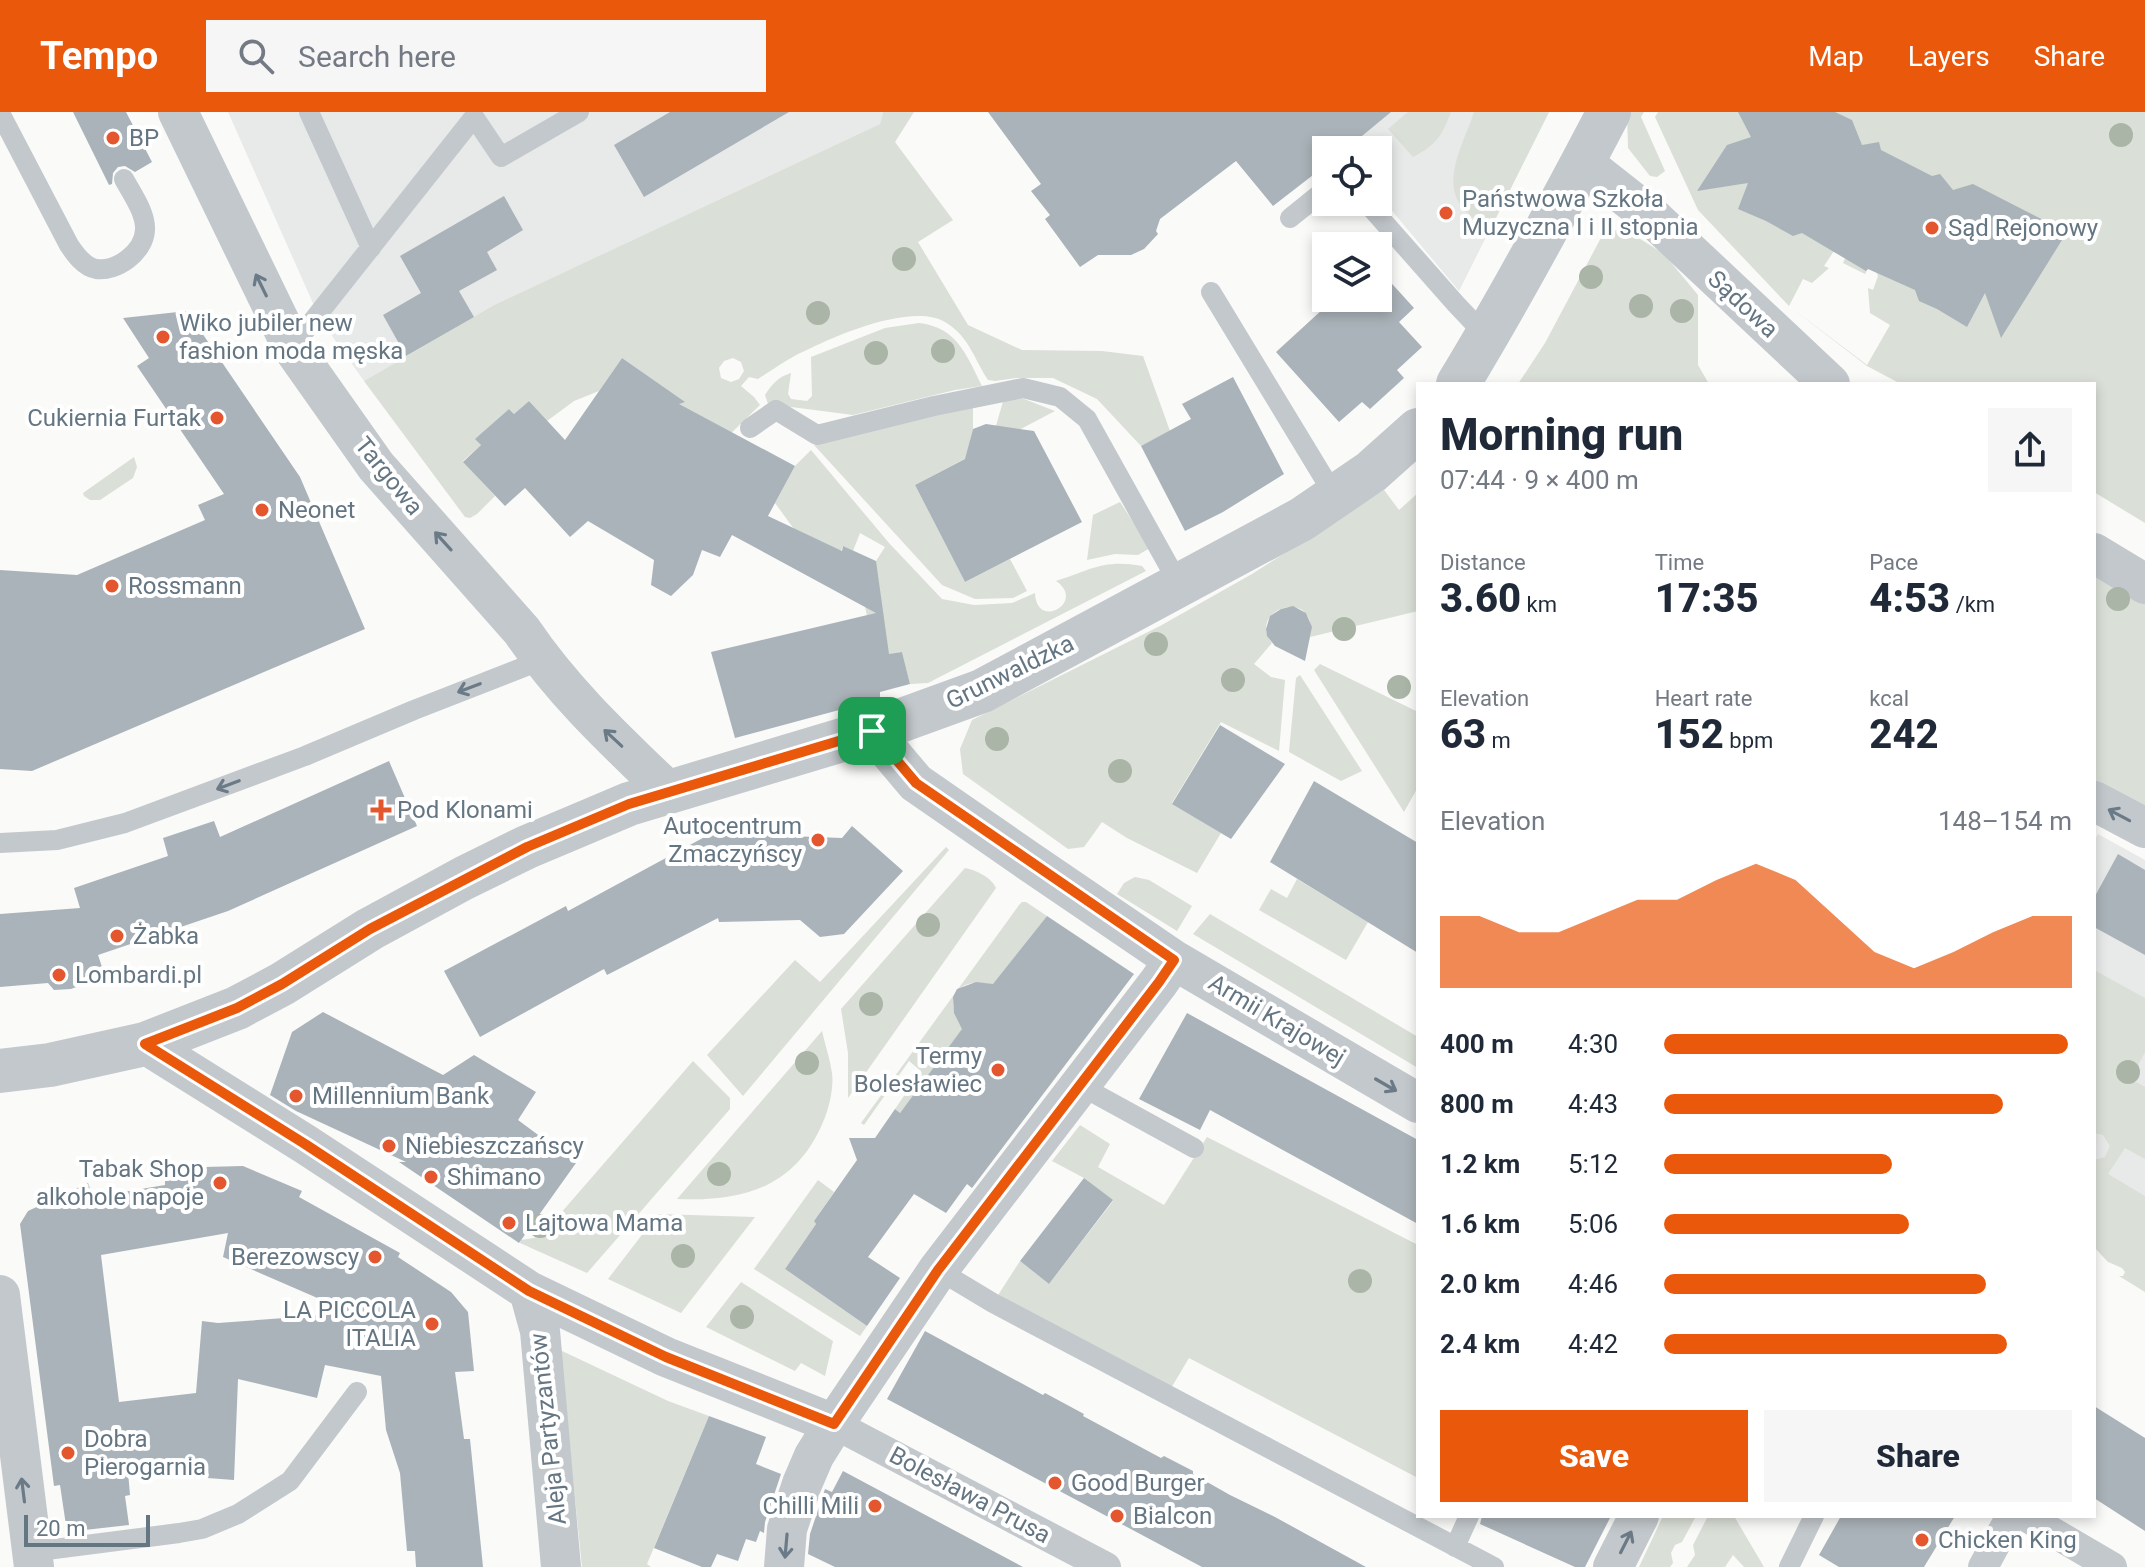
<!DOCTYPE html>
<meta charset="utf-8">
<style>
:root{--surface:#fff;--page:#f6f6f7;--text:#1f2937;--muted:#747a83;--accent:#ea580c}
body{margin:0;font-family:Roboto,sans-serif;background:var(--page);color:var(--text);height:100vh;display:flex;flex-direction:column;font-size:30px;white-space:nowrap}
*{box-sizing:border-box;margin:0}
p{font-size:26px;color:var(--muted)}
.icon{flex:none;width:44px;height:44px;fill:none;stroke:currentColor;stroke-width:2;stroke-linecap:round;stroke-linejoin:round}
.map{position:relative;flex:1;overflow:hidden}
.side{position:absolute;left:1416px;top:270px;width:680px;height:1136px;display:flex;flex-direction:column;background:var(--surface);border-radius:0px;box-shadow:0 4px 12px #0003}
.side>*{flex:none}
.controls{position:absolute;left:1312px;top:24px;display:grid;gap:16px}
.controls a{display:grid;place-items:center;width:80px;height:80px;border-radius:0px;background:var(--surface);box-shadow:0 4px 12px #0003;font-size:40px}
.scale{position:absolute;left:24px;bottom:20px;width:126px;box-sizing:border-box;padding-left:8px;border:4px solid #657683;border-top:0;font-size:22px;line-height:28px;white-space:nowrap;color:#657683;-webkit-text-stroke:6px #fff;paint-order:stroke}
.pin{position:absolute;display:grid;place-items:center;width:68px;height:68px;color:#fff;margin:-34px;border-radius:16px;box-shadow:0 4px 12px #0006}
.round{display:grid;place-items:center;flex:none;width:84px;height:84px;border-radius:0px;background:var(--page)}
.overview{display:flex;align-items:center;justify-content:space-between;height:136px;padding:0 24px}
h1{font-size:44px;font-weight:800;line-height:60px}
.figures{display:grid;grid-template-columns:repeat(3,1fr);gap:12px;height:136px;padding:8px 24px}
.figures div{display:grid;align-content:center}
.figures b{font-size:40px;font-weight:800}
.figures small{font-size:22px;font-weight:400}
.figures p{font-size:22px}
.chart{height:224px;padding:16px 24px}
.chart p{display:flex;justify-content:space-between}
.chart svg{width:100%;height:144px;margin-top:8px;fill:var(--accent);opacity:.7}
.action{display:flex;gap:16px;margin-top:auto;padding:16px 24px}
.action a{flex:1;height:92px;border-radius:0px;background:var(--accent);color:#fff;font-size:32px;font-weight:800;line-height:92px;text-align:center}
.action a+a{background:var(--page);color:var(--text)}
ul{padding:0 24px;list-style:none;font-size:26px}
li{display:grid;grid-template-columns:128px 96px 1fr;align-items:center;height:60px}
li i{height:20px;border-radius:10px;background:var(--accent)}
header{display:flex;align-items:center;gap:48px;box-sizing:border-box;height:112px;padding:0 40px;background:var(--accent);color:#fff}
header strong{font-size:38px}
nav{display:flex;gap:44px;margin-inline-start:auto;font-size:28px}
.search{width:560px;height:72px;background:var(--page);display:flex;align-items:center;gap:20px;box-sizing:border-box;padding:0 28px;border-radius:0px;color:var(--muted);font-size:30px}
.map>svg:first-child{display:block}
.built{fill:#e8e9e9}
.green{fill:#dadfd7;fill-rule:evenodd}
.building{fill:#aab3b9;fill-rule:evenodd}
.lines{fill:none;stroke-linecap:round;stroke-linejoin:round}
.service{stroke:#c3c8cc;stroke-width:20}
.pedestrian{stroke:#c3c8cc;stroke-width:30}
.minor{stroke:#c3c8cc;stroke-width:40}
.tertiary{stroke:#c3c8cc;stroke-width:44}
.tree{fill:#aab4a7}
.oneway{stroke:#6a7a87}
.route-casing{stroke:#fff;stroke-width:16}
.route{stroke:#ea580c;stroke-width:10}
.poi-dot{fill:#e4572e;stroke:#fff;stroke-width:3}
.labels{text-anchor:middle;stroke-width:8;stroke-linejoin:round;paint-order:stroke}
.poi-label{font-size:24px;fill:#657683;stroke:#fff;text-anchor:start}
.street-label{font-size:24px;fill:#657683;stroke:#fff}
</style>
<header>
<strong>Tempo</strong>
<div class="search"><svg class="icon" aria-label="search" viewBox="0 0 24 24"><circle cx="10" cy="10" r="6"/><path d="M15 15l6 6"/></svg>Search here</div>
<nav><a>Map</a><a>Layers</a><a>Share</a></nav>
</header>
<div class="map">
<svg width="2145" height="1455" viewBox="0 0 2145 1455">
<rect width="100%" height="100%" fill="#fafaf8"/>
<!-- built -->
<path class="built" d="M228 0H883L880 12 494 193 364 269 320 207Z
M1266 0H1549L1459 179 1378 82V38H1341Z
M2098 722 2145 748V1133L2094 1100V730Z"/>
<!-- green -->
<path class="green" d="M883 0H914L895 30 953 108 918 130 968 213 1022 238 1102 239 1143 244 1170 319 1141 334 1097 287 1053 266H1016L995 269 988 268C974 247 969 224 945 210 914 191 841 221 811 236 792 244 775 256 758 267L749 265 741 274 754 285 760 293 722 330 718 338 657 271 622 246 599 279 574 289 547 309 529 289 514 302 509 297 476 327 481 333 463 349 495 384 477 402 470 406 465 405 364 269 494 193 880 12ZM733 246 741 250 744 259 739 267 731 270 721 266 719 256 724 249Z
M1408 0H1451C1442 24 1436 33 1413 45L1388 17Z
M1474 0H1549L1489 120C1479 110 1463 100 1457 87 1445 62 1466 25 1474 0Z
M1627 0H1644L1641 5 1665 59 1657 65 1650 64 1628 36Z
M1658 0H2145V411L2094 380V272H1901L1867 254 1789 194 1698 98 1655 5ZM1834 139 1835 141 1843 139 1847 142 1843 151 1865 162 1870 153 1875 155 1878 164 1873 178 1868 176 1870 201 1890 213 1867 253 1789 194 1803 167 1812 171 1829 156 1824 154Z
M1623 116 1664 142 1698 183V253L1709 272H1518L1545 231 1603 122Z
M919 211C957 215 967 244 982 274L955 278 853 303 768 292 765 283C772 272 778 265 791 261L788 282 791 287 807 289 812 284 811 245 885 216Z
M1019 285 1055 299 1002 327 996 314 1004 286Z
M973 294V317L970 328 976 341 915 373 965 470 1010 447 1027 479 1013 486 975 487 942 473 814 333Z
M811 338 889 431 942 487 974 493 1012 491 1035 481C1036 519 1087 490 1056 469 1091 458 1103 447 1142 454L1146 459 928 571 910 572 902 540 875 545 863 484 876 449 885 435 860 421 853 439 843 434 841 439 794 417 775 391 795 354Z
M134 345 137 355 133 366 100 388H90L84 384 83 381Z
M1384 378 1399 398 1418 381V499L1310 525C1319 474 1245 496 1272 531L1254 552 1271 565 1285 568 1279 639 1221 610 1172 691 1221 721 1197 761 1127 726 1102 710 1084 735 1068 737 963 662 960 637 972 608 1160 514 1252 462Z
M1120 390 1150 436 1138 443 1115 442 1087 448 1093 403Z
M2097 464 2145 492V701L2094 672V472Z
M1320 552 1418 600V675L1404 700 1314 558Z
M1300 563 1362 659 1341 669 1289 640 1296 566Z
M946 735 949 738 743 984 707 943 795 848 820 870Z
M965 756C976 758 992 766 996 776L848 986V941L841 897Z
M1135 765 1149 768 1192 794 1177 819 1117 782 1124 771Z
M1297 767 1368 810 1346 848 1259 798 1271 777 1287 786Z
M1022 790H1026L1047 804 992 874C985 873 979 870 973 871 948 874 949 901 964 915L900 1001 895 997 921 959 909 949 864 1013 861 1011 1019 793Z
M1210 802 1418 925V956L1193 822Z
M2094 858 2145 886V940L2131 967 2145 975V1047L2125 1036 2108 1062 2145 1084V1180L2119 1164H2123L2125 1160 2122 1156 2108 1150 2094 1135V1048L2105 1045 2110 1034 2103 1023 2094 1021Z
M822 919C825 933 830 947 832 961 834 975 829 997 823 1010 796 1075 743 1090 677 1087Z
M693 949 730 986V997L587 1161 520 1131 521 1128 540 1125Z
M1080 1013 1110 1032 1098 1055 1164 1093 1207 1025 1418 1133V1366L1189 1246 1167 1283 993 1191 1020 1149 1049 1172 1113 1089 1084 1066 1052 1049Z
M818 1068 834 1080 814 1109 816 1112 785 1157 867 1214 860 1224 754 1157Z
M658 1102 755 1105 681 1201 608 1167Z
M741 1170 833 1229 825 1264 801 1251 795 1259 706 1215Z
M560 1238 668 1289 709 1304 647 1452 651 1455H582Z
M1663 1404H1696L1682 1430 1675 1433 1671 1441 1673 1451 1670 1455H1639Z
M1708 1404H1734L1764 1455H1744L1733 1443 1725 1455H1687L1695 1443 1693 1433Z"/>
<!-- building -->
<path class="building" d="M73 0H126L152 50 135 60 125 54 118 55 113 61 112 72 109 73Z
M670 0H789L644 85 614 33Z
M988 0H1391L1345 38H1326V53L1273 94 1236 49 1160 107 1156 119 1158 122 1144 137 1131 143H1098L1080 155 1045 107 1050 103 1031 79 1041 72Z
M1738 0H1835L1852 8 1862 33 1879 30 1881 38 1932 64 1940 62 1953 78 1973 72 2067 120 2001 226 1985 181 1967 215 1937 197 1919 189 1915 178 1868 157 1866 159 1802 121 1793 124 1766 109 1738 97 1748 71 1697 79 1727 33 1751 25Z
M504 84 523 118 487 140 497 158 459 179 474 205 406 244 383 203 421 181 400 144Z
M1384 163 1414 196 1399 210 1422 235 1397 258 1404 266 1370 297 1362 290 1339 310 1276 240 1335 186H1378V169Z
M187 199 300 365 365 517 32 659 0 657V458L77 463 205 408 198 393 224 382 137 254 149 246 123 206Z
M622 246 685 290 679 292 795 354 768 404 842 439 843 434 876 449 889 542 902 540 910 572 880 580V587L735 626 711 540 876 501 732 423 720 445 702 438 693 463 671 484 651 473 654 448 588 409 570 425 525 376 505 394 463 350 481 333 475 327 509 297 514 302 529 289 565 328Z
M1233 265 1284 362 1223 400 1185 419 1141 334 1191 307 1182 292Z
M986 312 1034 319 1082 410 965 470 915 373 965 347 973 317Z
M1293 494 1306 501 1312 515 1305 549 1275 534 1267 524 1266 517 1270 504 1281 497Z
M1220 613 1285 652 1231 727 1172 692Z
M389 649 417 714 228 799 98 843 105 864 71 877 54 878 48 871 0 875V802L80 796 74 776 168 744 163 726 214 709 220 725Z
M1314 669 1418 731V841L1270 750Z
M852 714 903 759 844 822 820 825 800 808 719 810 718 806 607 863 604 857 480 925 444 859 566 794 568 799 712 721 842 726Z
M2118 742 2145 758V843L2094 815V786Z
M1047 804 1134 862 972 1076 967 1072 946 1101 914 1082 868 1145 900 1166 867 1214 785 1157 816 1112 814 1109 857 1048 849 1026H875L895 997 900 1001 962 917 954 901 953 885 957 877 976 870 993 872Z
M323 900 443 963 474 943 536 980 518 1008 576 1051 519 1131 399 1050H406L296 999 270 983 292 920Z
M1187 901 1418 1028V1112L1210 998 1200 1018 1139 987Z
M243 1054 302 1079 299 1085 400 1141 398 1145 451 1180 468 1200 474 1259 455 1260 464 1327H470L483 1455H416L415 1439H407L400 1361 386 1318 381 1264 325 1253 317 1286 238 1267 234 1368 128 1360 130 1383 125 1384 129 1413 67 1420 60 1373 54 1374 20 1112 28 1099 88 1071 93 1085 165 1073V1056ZM228 1121 223 1145 352 1201 218 1211 202 1209 196 1281 119 1290 101 1143Z
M1084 1066 1113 1088 1049 1172 1020 1149Z
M925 1219 1043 1283 1045 1281 1084 1302 1083 1304 1161 1346 1164 1344 1193 1359V1362L1230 1383 1275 1405 1366 1455H1202L887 1287Z
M2094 1294 2145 1326V1419L2094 1386Z
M709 1304 766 1325 756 1352 781 1362 765 1410 764 1421 760 1419 756 1430 746 1427 738 1449 717 1442 711 1455H702L654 1436Z
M843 1359 1023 1455H835L808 1442 810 1422 825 1377 832 1380Z
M1482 1404H1611L1585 1455H1575L1480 1412Z
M1841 1404H1955L1924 1455H1839L1819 1443Z"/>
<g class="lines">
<!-- service -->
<path class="service" d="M309 0 371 136
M0 1 69 133C75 142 84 155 96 157 117 160 144 140 145 118 146 101 132 82 124 67
M1366 90 1455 191 1487 225
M1290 106 1326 77
M1211 180 1336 386
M292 235 474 5 501 45 579 0
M750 316 776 298 817 323 934 294 1023 276 1060 285 1087 307 1180 474
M0 731 57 728 125 711 305 644 414 598 542 548
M1079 973 1194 1036
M938 1158 993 1191 1494 1455
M1455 1435 1469 1404
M31 1440 179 1421 202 1417 238 1402 290 1369 357 1280
M1789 1455 1814 1404"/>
<!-- pedestrian -->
<path class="pedestrian" d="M834 1312 1106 1455
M2025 1404 2112 1455
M1983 1455 2011 1404"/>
<!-- minor -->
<path class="minor" d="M178 0 292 235 376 354 522 519C563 580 616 629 669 680
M1582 50 1653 106 1830 272
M2094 441 2145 472
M872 619 916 671 1030 750 1174 848 1418 991
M2094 689 2145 716
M145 932 305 1032 529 1179 666 1245 834 1312
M529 1179 540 1219 561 1455
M0 1183 34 1455
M784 1455 787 1417 802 1372 814 1344 834 1312 938 1158 1159 870 1174 848
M1613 1455 1639 1404"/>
<!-- tertiary -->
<path class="tertiary" d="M1458 272C1512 183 1561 92 1609 0
M0 959 50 953 145 932 237 896 282 872 370 817 464 766 527 735 577 714 629 692 872 619 982 579 1302 407 1371 360 1418 318"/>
</g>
<!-- trees -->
<g class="tree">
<circle cx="2121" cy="23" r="12"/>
<circle cx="904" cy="147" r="12"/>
<circle cx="1591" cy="165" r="12"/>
<circle cx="1641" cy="194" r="12"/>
<circle cx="1682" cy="199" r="12"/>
<circle cx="818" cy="201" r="12"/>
<circle cx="943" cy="239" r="12"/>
<circle cx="876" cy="241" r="12"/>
<circle cx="2118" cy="487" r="12"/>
<circle cx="1344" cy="517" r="12"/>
<circle cx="1156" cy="532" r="12"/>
<circle cx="1233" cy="568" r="12"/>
<circle cx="1399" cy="575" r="12"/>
<circle cx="997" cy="627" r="12"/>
<circle cx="1120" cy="659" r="12"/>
<circle cx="928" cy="813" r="12"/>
<circle cx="871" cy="892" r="12"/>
<circle cx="807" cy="951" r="12"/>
<circle cx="2128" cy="960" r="12"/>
<circle cx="719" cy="1062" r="12"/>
<circle cx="540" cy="1114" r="12"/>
<circle cx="683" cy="1144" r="12"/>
<circle cx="1360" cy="1169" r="12"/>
<circle cx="742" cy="1205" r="12"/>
</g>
<!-- one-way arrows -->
<defs><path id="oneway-shaft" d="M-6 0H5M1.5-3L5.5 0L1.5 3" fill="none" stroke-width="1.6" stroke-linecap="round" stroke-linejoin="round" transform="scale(2)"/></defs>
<g class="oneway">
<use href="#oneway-shaft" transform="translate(261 173) rotate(-116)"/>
<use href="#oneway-shaft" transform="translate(443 429) rotate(-132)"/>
<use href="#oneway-shaft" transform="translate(469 576) rotate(159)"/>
<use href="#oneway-shaft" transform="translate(613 626) rotate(-137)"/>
<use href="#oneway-shaft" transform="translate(228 673) rotate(159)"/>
<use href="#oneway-shaft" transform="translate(2119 703) rotate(-152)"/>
<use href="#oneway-shaft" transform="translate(1386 973) rotate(30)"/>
<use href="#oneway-shaft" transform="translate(23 1378) rotate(-97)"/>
<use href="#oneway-shaft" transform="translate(1626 1430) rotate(-63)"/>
<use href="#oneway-shaft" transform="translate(786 1434) rotate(95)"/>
</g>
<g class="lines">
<!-- route casing -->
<g class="route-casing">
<path id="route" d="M872 619 916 671 1174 848 1159 870 938 1158 834 1312 666 1245 529 1179 305 1032 145 932 237 896 282 872 370 817 527 735 629 692Z"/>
</g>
<!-- route -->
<use href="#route" class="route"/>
</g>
<!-- markers -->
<g class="poi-dot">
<circle cx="113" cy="26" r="8"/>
<circle cx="1446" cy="101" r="8"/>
<circle cx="1932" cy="116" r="8"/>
<circle cx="163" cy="225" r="8"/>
<circle cx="217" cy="306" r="8"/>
<circle cx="262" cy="398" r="8"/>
<circle cx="112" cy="474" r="8"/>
<path d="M377 686h8v8h8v8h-8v8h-8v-8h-8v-8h8z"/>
<circle cx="818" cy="728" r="8"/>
<circle cx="117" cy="824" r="8"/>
<circle cx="59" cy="863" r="8"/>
<circle cx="998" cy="958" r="8"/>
<circle cx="296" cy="984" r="8"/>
<circle cx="389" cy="1034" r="8"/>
<circle cx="431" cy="1065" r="8"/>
<circle cx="220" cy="1071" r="8"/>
<circle cx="509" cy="1111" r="8"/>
<circle cx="375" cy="1145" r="8"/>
<circle cx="432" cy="1212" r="8"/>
<circle cx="68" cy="1341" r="8"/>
<circle cx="1055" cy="1371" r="8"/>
<circle cx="875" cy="1394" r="8"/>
<circle cx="1117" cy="1404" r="8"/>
<circle cx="1922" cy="1428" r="8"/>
</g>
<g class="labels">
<!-- poi labels -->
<g class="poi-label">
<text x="129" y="34">BP</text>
<text x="1462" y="95">Państwowa Szkoła<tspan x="1462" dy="28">Muzyczna I i II stopnia</tspan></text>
<text x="1948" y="124">Sąd Rejonowy</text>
<text x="179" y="219">Wiko jubiler new<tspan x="179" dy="28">fashion moda męska</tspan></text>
<text x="201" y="314" text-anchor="end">Cukiernia Furtak</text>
<text x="278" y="406">Neonet</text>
<text x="128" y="482">Rossmann</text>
<text x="397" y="706">Pod Klonami</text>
<text x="802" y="722" text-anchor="end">Autocentrum<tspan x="802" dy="28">Zmaczyńscy</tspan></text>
<text x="133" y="832">Żabka</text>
<text x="75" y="871">Lombardi.pl</text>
<text x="982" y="952" text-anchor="end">Termy<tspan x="982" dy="28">Bolesławiec</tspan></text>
<text x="312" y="992">Millennium Bank</text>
<text x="405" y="1042">Niebieszczańscy</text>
<text x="204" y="1065" text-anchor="end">Tabak Shop<tspan x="204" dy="28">alkohole napoje</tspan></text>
<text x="447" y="1073">Shimano</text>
<text x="525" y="1119">Lajtowa Mama</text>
<text x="359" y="1153" text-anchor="end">Berezowscy</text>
<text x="416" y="1206" text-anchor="end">LA PICCOLA<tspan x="416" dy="28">ITALIA</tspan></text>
<text x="84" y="1335">Dobra<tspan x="84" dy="28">Pierogarnia</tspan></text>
<text x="1071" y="1379">Good Burger</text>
<text x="859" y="1402" text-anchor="end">Chilli Mili</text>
<text x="1133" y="1412">Bialcon</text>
<text x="1938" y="1436">Chicken King</text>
</g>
<!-- street labels -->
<g class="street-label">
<text transform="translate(1743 192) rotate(43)" y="8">Sądowa</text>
<text transform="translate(389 364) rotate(51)" y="8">Targowa</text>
<text transform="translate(1010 560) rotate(-26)" y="8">Grunwaldzka</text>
<text transform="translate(1277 908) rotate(31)" y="8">Armii Krajowej</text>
<text transform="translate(548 1317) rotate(-96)" y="8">Aleja Partyzantów</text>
<text transform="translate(970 1383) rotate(28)" y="8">Bolesława Prusa</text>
</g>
</g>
</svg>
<div class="controls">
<a><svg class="icon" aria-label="locate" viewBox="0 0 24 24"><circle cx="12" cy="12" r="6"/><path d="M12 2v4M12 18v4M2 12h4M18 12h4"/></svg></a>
<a><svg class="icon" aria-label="layers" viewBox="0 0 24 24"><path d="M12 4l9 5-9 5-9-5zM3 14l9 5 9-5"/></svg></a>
</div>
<div class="scale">20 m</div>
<div class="pin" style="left:872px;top:619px;background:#1e9e55"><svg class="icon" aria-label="arrive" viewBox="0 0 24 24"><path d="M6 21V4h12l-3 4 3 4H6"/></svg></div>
<section class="side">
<div class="overview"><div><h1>Morning run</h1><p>07:44 · 9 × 400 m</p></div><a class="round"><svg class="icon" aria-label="share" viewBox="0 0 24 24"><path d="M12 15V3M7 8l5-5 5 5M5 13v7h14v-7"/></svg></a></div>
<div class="figures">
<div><p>Distance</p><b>3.60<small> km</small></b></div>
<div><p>Time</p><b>17:35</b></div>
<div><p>Pace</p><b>4:53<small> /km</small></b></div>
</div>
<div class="figures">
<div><p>Elevation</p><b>63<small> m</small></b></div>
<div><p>Heart rate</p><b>152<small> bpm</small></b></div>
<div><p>kcal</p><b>242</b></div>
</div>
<div class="chart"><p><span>Elevation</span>148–154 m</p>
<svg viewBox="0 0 160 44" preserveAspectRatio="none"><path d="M0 44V22L10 22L20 27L30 27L40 22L50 17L60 17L70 11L80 6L90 11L100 22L110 33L120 38L130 33L140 27L150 22L160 22V44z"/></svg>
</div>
<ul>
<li><b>400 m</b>4:30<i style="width:99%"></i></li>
<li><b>800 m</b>4:43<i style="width:83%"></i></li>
<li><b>1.2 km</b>5:12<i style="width:56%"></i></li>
<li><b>1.6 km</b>5:06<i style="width:60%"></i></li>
<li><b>2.0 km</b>4:46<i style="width:79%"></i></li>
<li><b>2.4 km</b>4:42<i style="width:84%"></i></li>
</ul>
<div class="action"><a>Save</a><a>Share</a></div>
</section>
</div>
